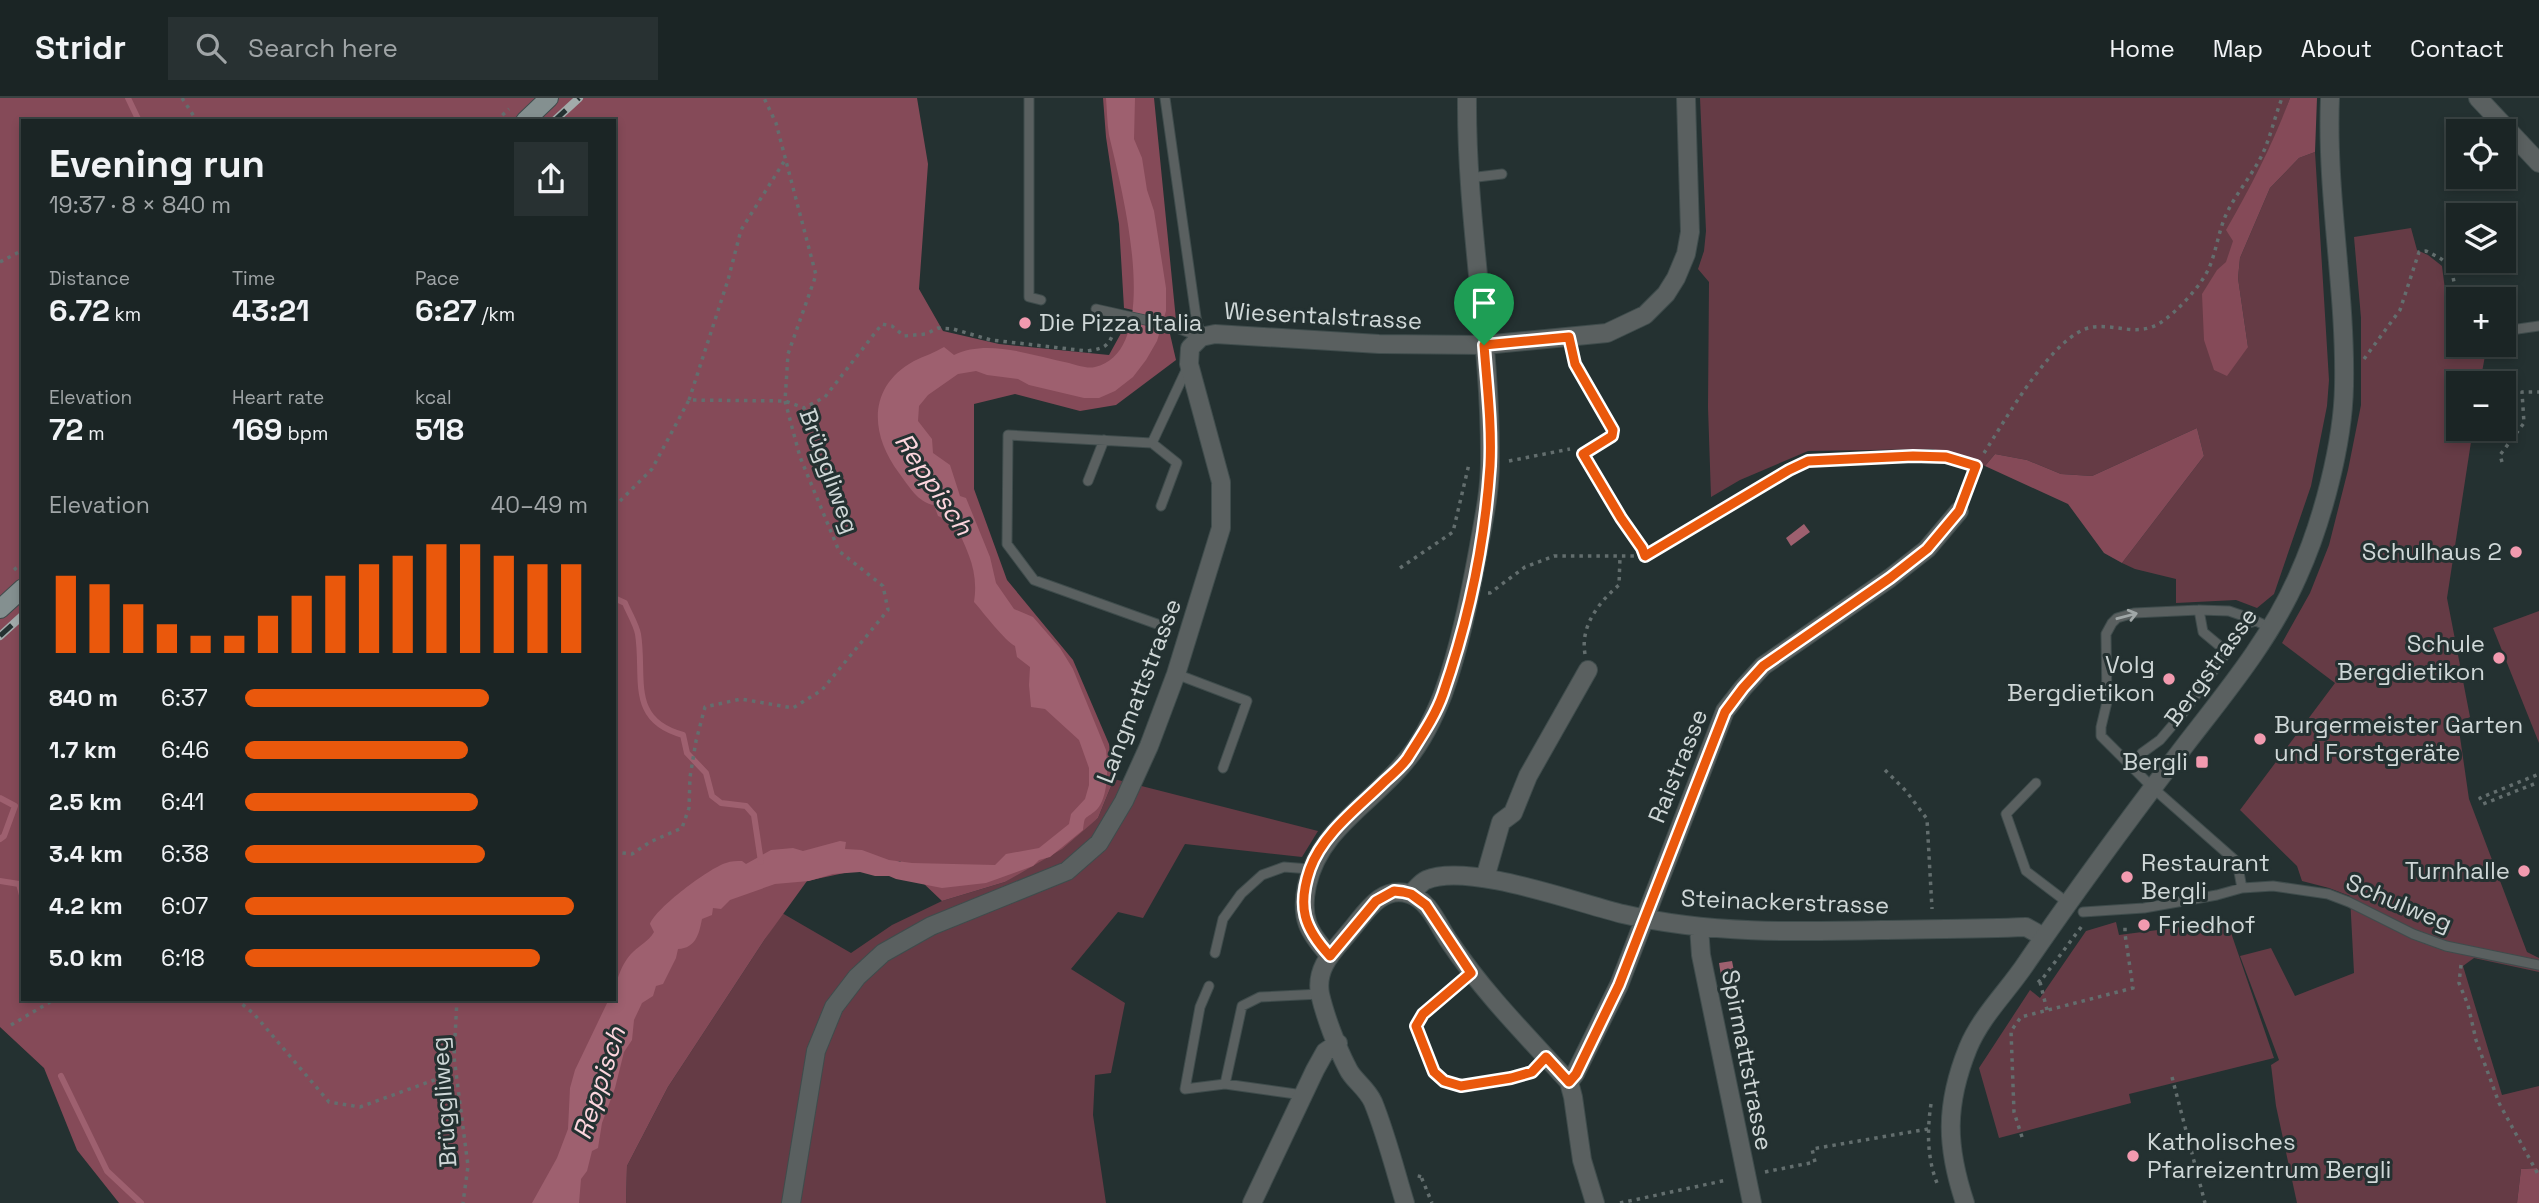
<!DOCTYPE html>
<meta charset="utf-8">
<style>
:root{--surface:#1b2525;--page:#283132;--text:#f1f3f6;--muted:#a0a5a7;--line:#394242;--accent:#ea580c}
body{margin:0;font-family:"Space Grotesk",sans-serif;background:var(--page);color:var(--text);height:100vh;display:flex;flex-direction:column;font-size:26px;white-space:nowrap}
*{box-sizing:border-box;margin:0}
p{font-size:23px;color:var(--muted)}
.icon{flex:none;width:38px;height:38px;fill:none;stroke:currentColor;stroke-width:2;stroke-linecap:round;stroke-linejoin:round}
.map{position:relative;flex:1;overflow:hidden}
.details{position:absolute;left:21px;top:21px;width:595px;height:882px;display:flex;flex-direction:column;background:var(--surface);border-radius:0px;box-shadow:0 4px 10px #0003,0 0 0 2px var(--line)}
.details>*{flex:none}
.tools{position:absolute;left:2446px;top:21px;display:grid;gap:14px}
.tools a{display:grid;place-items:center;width:70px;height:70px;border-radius:0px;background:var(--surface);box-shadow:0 4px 10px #0003,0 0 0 2px var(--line);font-size:35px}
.pin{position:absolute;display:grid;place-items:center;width:60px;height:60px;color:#fff;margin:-72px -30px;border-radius:50% 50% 50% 0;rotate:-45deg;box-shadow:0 0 7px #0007}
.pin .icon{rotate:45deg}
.round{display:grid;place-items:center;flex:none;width:74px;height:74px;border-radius:0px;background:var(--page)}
.headline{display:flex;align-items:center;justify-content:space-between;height:119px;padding:0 28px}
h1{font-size:38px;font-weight:800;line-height:52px}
.metrics{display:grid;grid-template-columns:repeat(3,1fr);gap:10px;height:119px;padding:7px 28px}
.metrics div{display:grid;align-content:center}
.metrics b{font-size:30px;font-weight:800}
.metrics small{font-size:19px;font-weight:400}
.metrics p{font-size:19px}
.chart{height:196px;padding:14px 28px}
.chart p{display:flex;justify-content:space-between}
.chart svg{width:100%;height:126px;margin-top:7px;stroke:var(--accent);stroke-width:6}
ul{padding:0 28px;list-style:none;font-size:23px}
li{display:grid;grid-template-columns:112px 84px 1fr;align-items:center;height:52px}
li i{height:18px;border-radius:9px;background:var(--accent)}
header{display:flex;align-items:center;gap:42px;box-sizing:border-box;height:98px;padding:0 35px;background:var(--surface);border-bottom:2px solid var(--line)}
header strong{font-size:33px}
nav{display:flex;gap:38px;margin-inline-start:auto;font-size:24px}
.search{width:490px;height:63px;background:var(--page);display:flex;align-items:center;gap:18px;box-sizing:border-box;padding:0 24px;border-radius:0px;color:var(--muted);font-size:26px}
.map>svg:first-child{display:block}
.green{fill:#653b45}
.forest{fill:#854a58;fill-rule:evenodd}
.water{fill:#9e606f}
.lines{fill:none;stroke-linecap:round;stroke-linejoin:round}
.stream{stroke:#9e606f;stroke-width:6}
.service-casing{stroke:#3f4c4c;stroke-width:11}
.minor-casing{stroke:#3f4c4c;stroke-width:20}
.tertiary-casing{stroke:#3f4c4c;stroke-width:20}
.primary-casing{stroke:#3f4c4c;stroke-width:20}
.path{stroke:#636e6e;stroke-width:3.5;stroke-dasharray:3.5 5;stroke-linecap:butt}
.service{stroke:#5a6060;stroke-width:9}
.minor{stroke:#5a6060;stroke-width:18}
.tertiary{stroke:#5a6060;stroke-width:18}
.primary{stroke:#849090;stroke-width:18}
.rail-casing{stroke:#a2abab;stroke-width:8}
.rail{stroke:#243131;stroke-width:5;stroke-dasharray:16;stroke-linecap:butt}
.oneway{stroke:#a0a7a7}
.route-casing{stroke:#fff;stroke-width:14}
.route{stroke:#ea580c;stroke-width:9}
.poi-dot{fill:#f29aaf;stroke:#243131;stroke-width:2.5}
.labels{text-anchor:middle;stroke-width:6;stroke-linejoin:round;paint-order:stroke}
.street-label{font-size:24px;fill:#cfd7d7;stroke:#243131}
.poi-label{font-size:24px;fill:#cfd7d7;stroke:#243131;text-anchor:start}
.water-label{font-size:26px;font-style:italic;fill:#fdd6de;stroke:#243131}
</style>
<header>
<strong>Stridr</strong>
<div class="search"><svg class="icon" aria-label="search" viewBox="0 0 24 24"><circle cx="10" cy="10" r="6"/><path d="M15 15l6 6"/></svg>Search here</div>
<nav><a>Home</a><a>Map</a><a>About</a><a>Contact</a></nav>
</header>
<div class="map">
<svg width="2539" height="1105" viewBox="0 0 2539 1105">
<rect width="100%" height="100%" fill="#243131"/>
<!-- green -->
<path class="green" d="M1700 0H2290L2204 242 2248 249 2238 180 2240 160 2270 90 2299 60 2315 54 2329 282 2327 308 2311 388 2274 496 2257 510 2236 502 2176 505V481L2135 471 2122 465 2204 358 2197 330 2092 378 2061 376 2027 362 1995 356 1985 368 1968 361 1932 351 1808 353 1740 382 1711 399 1708 309 1709 184 1698 171 1704 153 1706 133Z
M2411 130 2417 152 2428 157 2442 168 2452 247H2487L2480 285H2459V331H2473L2447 500 2470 619 2458 625 2469 701 2527 854 2539 860V874L2474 860 2463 868 2502 997 2539 988V1072L2537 1070 2521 1071 2517 1105H2297L2276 1008 2271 967 2279 962 2240 858 2271 850 2295 898 2354 875 2350 798 2329 790 2302 783 2297 768 2240 712 2335 585 2282 545 2310 495 2329 447 2348 372 2361 307V220L2354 139Z
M2539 513V645L2493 530Z
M1114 681 1318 733 1302 759 1185 746 1143 820 1118 814 1071 871 1125 905 1111 975 1095 977 1093 1017 1106 1105H626L627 1068 668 989 782 815 851 855 892 827 942 803 1005 784 1098 720Z
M2227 823 2274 960 2129 996 2131 1005 1999 1040 1979 970 2030 892 2040 900 2086 833 2116 824 2119 837Z"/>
<!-- forest -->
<path class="forest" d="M0 0H917L928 66 919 191 943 233 999 246 1109 257 1125 228 1170 236 1176 262 1116 307 1080 313 1015 296 974 306V391L1007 482 1073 562 1109 646 1114 681 1098 720 1062 751 1005 784 942 803 900 763 807 783 765 841 668 989 627 1068 626 1105H119L77 1052 44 970 0 929ZM23 23H614V901H23Z
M1103 0H1154L1176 222 1124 210 1119 126 1106 39Z
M2290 0H2317L2315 54 2299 60 2270 90 2240 160 2238 180 2248 249 2227 278 2214 272 2204 242 2202 196 2217 172 2226 164 2233 143 2226 132C2251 89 2273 46 2290 0Z
M2197 330 2204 358 2122 465 2104 455 2068 406 1985 368 1995 356 2027 362 2061 376 2092 378Z
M2537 1070 2539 1072V1105H2517L2521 1071Z"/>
<!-- water -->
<path class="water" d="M1106 0H1135L1134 41 1142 60 1147 92 1154 113 1166 190V213L1157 243 1146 262 1133 279 1115 293 1099 300H1084L1029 287 1018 281 987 277 976 273 958 276 928 297 919 308 918 323 932 341 933 355 950 367 960 398 966 400 990 459 996 485 1014 511 1033 519 1060 550 1073 571 1106 652C1108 669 1109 703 1094 714 1084 722 1085 717 1083 732L1050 759 1039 762 1033 768 986 785 942 790 896 781 889 778H875L860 774 833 776 809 783 775 786 730 802 721 811 713 810 712 817 702 821C699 836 696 850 678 851L676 860 663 886 656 888 653 898 642 905 634 922 632 942 624 954 615 990 602 1025 598 1050 592 1053 587 1073 581 1081 579 1105H532L557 1060 568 1031 570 990 575 972 609 901H614C614 886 622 864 633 854 641 846 648 844 654 834L650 826C656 810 709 770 726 765 731 763 737 763 742 763L746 766 771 752 793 750 803 753 840 743 846 744 845 751 862 752 889 762 912 765 995 767 1006 756 1039 750 1069 726 1071 716 1085 701 1089 687V670L1079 642 1045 611 1031 609 1029 587 1030 569 1017 559 1015 548C1005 543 983 514 974 504 979 472 967 453 955 425L938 418 934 407C918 405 908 387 899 375 870 336 867 289 914 263 924 258 934 255 944 249L954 257C988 240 1033 258 1069 265 1077 267 1087 271 1095 269 1166 253 1120 85 1109 37 1107 25 1107 12 1106 0Z
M1804 426 1810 434 1791 448 1786 440Z
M1732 863 1737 888 1723 891 1719 865Z"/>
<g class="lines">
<!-- stream -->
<path class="stream" d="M128 0 139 23
M614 500 625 505C629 515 636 526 638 536 645 579 627 622 683 637L687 655 706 675 712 698 721 705 746 708 754 717 761 764
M0 700 15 708 4 738 0 741
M0 783 19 786 23 801
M61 978 107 1073 141 1105"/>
<!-- service casing -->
<g class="service-casing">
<path id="service" d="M1029 0V199L1041 202
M1165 0 1196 219 1201 239
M1469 80 1502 76
M1096 211 1172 228 1201 239
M2504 233 2539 228
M1569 239 1575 266 1613 332 1612 338 1583 356
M1152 345 1177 365 1161 408
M1088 383 1104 342
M1959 413 1976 368
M2199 512 2134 515 2117 520 2112 525 2106 536 2107 604 2101 629V638L2153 690 2237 764 2242 790
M1157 526 1034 482 1007 446 1008 337 1152 345 1188 268
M2227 554 2203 534 2199 512 2229 513 2255 522
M1176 576 1247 603 1223 670
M2130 668 2142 655 2160 642 2183 615 2227 554 2242 527 2256 523 2271 530
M2036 685 2006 716 2026 773 2068 805
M2083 814 2144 810 2217 797 2242 790 2273 788 2328 796 2349 804 2413 836 2446 848 2539 867
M1215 855 1223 821 1241 796 1262 777 1284 769 1310 771
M1471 875 1423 916 1416 928 1434 974 1444 983 1461 988 1511 980 1532 974 1546 959
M1209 888 1200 909 1185 991 1225 986 1303 997
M1225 986 1242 908 1260 899 1320 896"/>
</g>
<!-- minor casing -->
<g class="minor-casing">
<path id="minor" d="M2478 0 2539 65
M1485 780 1501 724 1513 715 1528 678 1588 572
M1411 796C1415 792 1421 784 1426 782 1468 764 1577 805 1623 816 1708 836 1796 834 1882 832 1930 831 1978 831 2026 829L2044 839
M1699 829 1701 857 1752 1105
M1330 858C1308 834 1300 820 1307 787 1319 732 1370 706 1404 665 1420 647 1434 619 1443 596 1460 549 1470 497 1479 448 1484 420 1490 392 1490 364 1491 242 1466 122 1467 0
M1569 984 1575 976 1619 887 1725 613 1743 590 1763 568 1890 480 1927 451 1959 413
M791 1105 816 953 834 909 857 879 883 855 931 828 1067 773 1099 745 1124 703 1149 648 1176 576 1221 430V384L1189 266 1190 250 1201 239 1215 236 1379 246 1484 247 1607 235 1645 217 1666 196 1676 180 1686 156 1690 134 1686 0
M1252 1105 1315 972 1325 954 1338 945
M1405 1105C1395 1072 1386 1036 1373 1004 1366 989 1353 982 1348 971 1337 950 1325 918 1320 896 1315 868 1335 852 1351 832 1366 814 1382 787 1409 796 1429 802 1438 827 1449 843 1484 895 1527 938 1569 984L1573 999 1582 1062 1595 1105"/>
</g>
<!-- tertiary casing -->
<g class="tertiary-casing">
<path id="tertiary" d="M1965 1105C1946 1048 1945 1007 1968 950 1981 918 2008 893 2027 864 2078 790 2131 718 2186 646 2227 593 2271 540 2298 478 2322 425 2343 346 2344 288 2346 192 2326 96 2330 0"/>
</g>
<!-- primary casing -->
<g class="primary-casing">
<path id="primary" d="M525 23 549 0
M0 511 23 490"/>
</g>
<!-- path -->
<path class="path" d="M182 0 197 23
M496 23 509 11
M0 164 23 152
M2464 200 2498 197V201
M2364 261 2400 212 2419 154 2426 153 2440 160 2451 169 2455 189 2465 201
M689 302 728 182 741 132 785 62
M1984 355C2005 323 2054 234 2093 229 2116 226 2138 239 2160 225 2177 214 2201 188 2209 170 2216 154 2218 136 2225 119 2235 96 2252 78 2263 55 2271 37 2275 18 2282 0
M1509 363 1570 351
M2502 364 2500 357 2524 325 2522 294H2539
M1590 368 1642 450 1645 458
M614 409 652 371 689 302 785 303 804 310 825 299 882 226 892 228 904 238 926 236 938 230 953 231 991 242 1087 253C1108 250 1109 247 1116 228
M1400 470 1453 434 1469 366
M14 472 23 464
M1488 495H1490L1525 469 1554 458H1645L1789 371 1808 363 1883 359H1946L1963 364
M1585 556C1580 528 1599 504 1619 487L1620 459
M1885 672 1906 693 1927 721 1932 811
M2534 686 2483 706 2480 700 2539 676
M614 754 632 756 650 744 682 730 689 710 690 679 696 643 705 609 741 601 793 610 822 592 888 512 883 488 839 453 800 359 785 303 788 256 816 177 776 25 764 0
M2461 867 2459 885 2468 907 2476 942 2499 1005 2539 1078
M2038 882 2040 884 2082 828
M2040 884 2047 912
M236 901 254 916 329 1004 360 1009 437 981 454 959
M457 901 454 959 468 1068 463 1105
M11 927 55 901
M2172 979 2205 1105
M1931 1006C1927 1032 1927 1060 1937 1085
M2022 1039 2014 1014 2011 933 2021 919 2133 890 2125 836V825
M1765 1074 1815 1064 1812 1051 1928 1031
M1419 1080 1420 1076 1432 1105
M1620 1105 1727 1082"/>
<!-- service -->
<use href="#service" class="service"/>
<!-- minor -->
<use href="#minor" class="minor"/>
<!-- tertiary -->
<use href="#tertiary" class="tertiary"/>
<!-- primary -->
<use href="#primary" class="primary"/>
<!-- rail casing -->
<g class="rail-casing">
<path id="rail" d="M554 23 579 0
M0 538 23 517"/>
</g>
<!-- rail -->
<use href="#rail" class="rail"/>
</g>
<!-- one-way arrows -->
<defs><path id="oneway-shaft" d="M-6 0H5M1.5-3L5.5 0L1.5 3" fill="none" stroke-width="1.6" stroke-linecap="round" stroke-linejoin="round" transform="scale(1.75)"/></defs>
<use class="oneway" href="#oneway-shaft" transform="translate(2127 518) rotate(-15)"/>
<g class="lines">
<!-- route casing -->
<g class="route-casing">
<path id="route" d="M1569 239 1575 266 1613 332 1612 338 1583 356 1621 420 1642 450 1645 458 1789 372 1808 363 1913 358 1946 359 1976 368 1959 413 1927 451 1890 480 1763 568 1743 590 1725 614 1619 887 1576 976 1569 984 1546 959 1532 974 1511 980 1461 988 1444 983 1434 974 1416 928 1423 916 1471 875 1426 807 1411 796 1403 794 1394 793 1376 803 1330 858C1304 830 1297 809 1310 771 1323 735 1359 709 1385 683 1393 676 1401 669 1407 661 1420 640 1435 619 1443 596 1468 524 1485 444 1490 368 1492 328 1487 287 1484 247Z"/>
</g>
<!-- route -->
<use href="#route" class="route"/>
</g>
<!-- markers -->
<g class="poi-dot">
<circle cx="1025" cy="225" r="7"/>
<circle cx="2516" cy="454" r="7"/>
<circle cx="2499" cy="560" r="7"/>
<circle cx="2169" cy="581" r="7"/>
<circle cx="2260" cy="641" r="7"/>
<rect x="2195" y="657" width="14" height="14" rx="3.5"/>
<circle cx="2524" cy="773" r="7"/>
<circle cx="2127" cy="779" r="7"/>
<circle cx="2144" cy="827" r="7"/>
<circle cx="2133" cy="1058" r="7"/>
</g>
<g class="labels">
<!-- street labels -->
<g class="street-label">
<text transform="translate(1323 218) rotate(3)" y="8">Wiesentalstrasse</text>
<text transform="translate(829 373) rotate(70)" y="8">Brüggliweg</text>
<text transform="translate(2211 569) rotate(-54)" y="8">Bergstrasse</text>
<text transform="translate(1139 593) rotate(-69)" y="8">Langmattstrasse</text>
<text transform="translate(1678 668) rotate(-68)" y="8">Raistrasse</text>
<text transform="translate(1785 804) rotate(2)" y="8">Steinackerstrasse</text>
<text transform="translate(2399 805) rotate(23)" y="8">Schulweg</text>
<text transform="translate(1747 962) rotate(79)" y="8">Spirmattstrasse</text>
<text transform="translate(444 1004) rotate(-94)" y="8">Brüggliweg</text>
</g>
<!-- poi labels -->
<g class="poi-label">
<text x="1039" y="233">Die Pizza Italia</text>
<text x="2502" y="462" text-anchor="end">Schulhaus 2</text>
<text x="2485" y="554" text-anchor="end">Schule<tspan x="2485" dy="28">Bergdietikon</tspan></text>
<text x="2155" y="575" text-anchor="end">Volg<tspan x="2155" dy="28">Bergdietikon</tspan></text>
<text x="2274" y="635">Burgermeister Garten<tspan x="2274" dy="28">und Forstgeräte</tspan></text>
<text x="2188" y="672" text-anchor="end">Bergli</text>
<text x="2141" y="773">Restaurant<tspan x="2141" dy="28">Bergli</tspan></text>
<text x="2510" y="781" text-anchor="end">Turnhalle</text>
<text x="2158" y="835">Friedhof</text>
<text x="2147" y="1052">Katholisches<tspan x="2147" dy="28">Pfarreizentrum Bergli</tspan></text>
</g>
<!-- water labels -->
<g class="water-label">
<text transform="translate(934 386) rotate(56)" y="9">Reppisch</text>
<text transform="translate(599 985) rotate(-72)" y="9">Reppisch</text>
</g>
</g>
</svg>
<div class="tools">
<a><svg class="icon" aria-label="locate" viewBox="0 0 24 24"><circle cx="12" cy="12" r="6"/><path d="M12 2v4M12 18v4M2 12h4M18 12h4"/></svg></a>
<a><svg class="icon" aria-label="layers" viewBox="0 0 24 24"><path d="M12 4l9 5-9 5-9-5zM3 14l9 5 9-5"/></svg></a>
<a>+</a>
<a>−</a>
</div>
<div class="pin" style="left:1484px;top:247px;background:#1e9e55"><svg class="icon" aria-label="arrive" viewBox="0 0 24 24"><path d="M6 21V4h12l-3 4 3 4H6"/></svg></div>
<section class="details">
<div class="headline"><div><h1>Evening run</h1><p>19:37 · 8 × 840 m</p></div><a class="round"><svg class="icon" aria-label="share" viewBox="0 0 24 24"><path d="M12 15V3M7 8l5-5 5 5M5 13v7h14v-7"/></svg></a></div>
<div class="metrics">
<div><p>Distance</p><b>6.72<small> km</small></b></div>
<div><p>Time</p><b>43:21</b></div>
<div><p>Pace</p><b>6:27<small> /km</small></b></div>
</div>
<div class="metrics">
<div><p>Elevation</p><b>72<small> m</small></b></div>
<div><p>Heart rate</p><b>169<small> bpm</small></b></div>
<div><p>kcal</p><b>518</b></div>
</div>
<div class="chart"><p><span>Elevation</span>40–49 m</p>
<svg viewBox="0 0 160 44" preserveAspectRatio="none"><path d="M5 44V17M15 44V20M25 44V27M35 44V34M45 44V38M55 44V38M65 44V31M75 44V24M85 44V17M95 44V13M105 44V10M115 44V6M125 44V6M135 44V10M145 44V13M155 44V13"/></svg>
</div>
<ul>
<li><b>840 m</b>6:37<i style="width:71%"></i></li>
<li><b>1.7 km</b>6:46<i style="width:65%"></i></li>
<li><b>2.5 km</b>6:41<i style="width:68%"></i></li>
<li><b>3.4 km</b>6:38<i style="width:70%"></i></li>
<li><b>4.2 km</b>6:07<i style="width:96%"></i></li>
<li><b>5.0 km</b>6:18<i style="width:86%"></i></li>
</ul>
</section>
</div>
